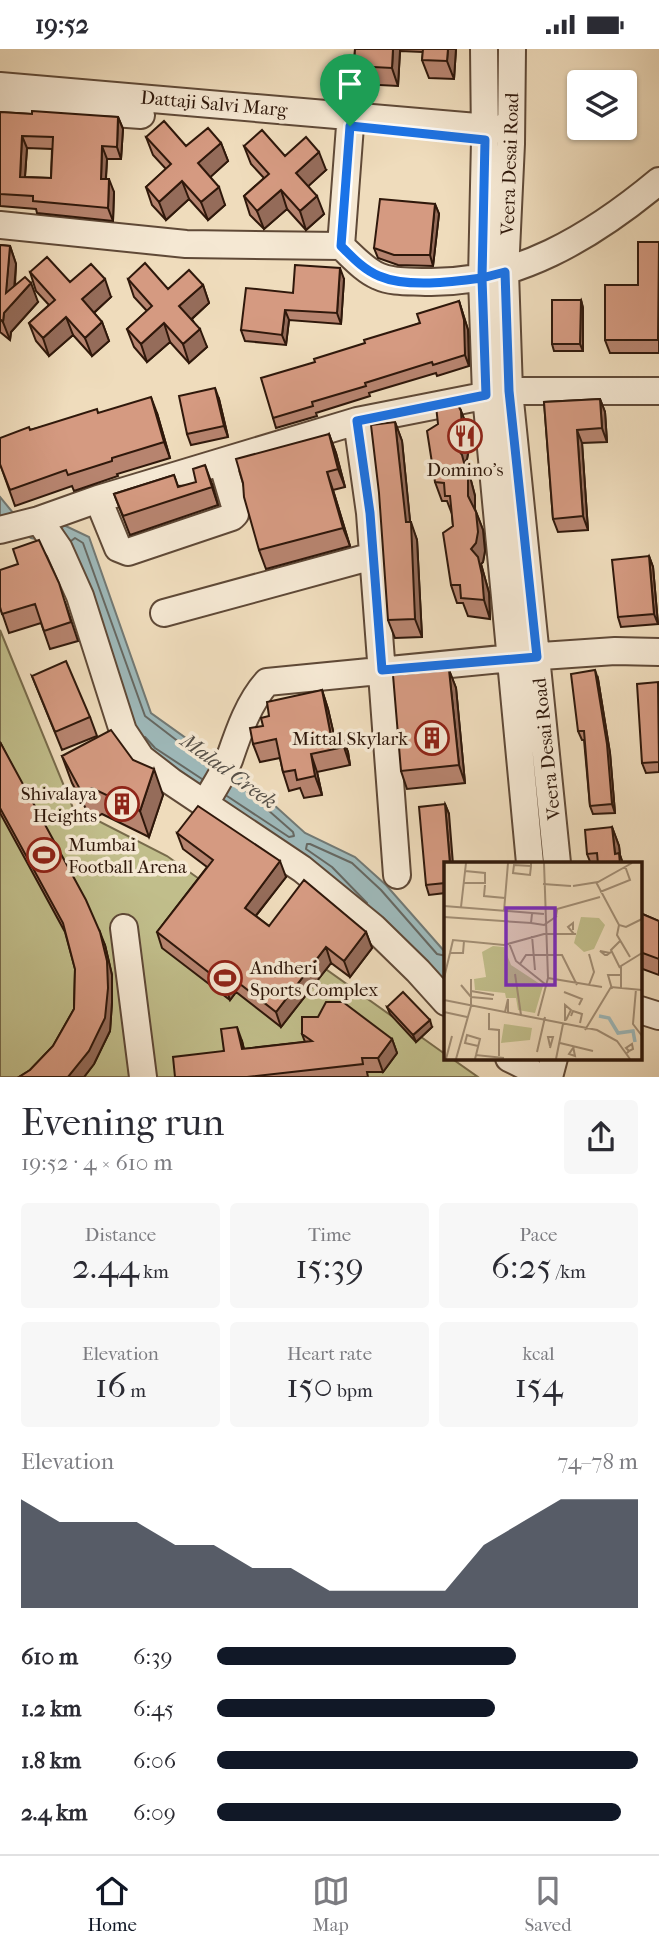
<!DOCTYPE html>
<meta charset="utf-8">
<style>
:root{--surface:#fff;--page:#f7f7f7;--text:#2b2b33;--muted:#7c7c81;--line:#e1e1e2;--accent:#111827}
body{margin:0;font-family:"IM FELL French Canon",serif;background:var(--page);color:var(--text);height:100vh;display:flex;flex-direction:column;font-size:26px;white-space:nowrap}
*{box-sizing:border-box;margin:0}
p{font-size:23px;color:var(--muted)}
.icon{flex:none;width:38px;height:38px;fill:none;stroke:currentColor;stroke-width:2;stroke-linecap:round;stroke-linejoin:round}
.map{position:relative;height:1028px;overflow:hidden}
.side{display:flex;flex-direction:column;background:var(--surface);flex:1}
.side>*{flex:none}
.buttons{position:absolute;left:567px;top:21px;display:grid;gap:14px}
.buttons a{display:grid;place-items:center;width:70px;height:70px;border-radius:7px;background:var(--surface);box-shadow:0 2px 5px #0004;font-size:35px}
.pin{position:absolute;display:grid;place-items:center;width:60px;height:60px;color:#fff;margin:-72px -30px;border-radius:50% 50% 50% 0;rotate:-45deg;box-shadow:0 0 7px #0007}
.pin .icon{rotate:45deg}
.round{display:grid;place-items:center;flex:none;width:74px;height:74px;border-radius:7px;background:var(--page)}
.overview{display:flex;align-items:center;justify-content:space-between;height:119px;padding:0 21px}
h1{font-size:38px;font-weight:600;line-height:52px}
.figures{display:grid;grid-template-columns:repeat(3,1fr);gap:10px;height:119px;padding:7px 21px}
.figures div{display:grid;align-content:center;border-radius:7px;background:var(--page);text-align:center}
.figures b{font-size:35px;font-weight:600}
.figures small{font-size:19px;font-weight:400}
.figures p{font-size:19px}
.chart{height:196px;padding:14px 21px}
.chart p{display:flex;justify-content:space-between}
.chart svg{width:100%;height:126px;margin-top:7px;fill:var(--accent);opacity:.7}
ul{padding:0 21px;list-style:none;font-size:23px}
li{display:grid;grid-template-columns:112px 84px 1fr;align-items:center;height:52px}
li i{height:18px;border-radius:9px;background:var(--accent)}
.status{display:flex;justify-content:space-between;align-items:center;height:49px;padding:0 35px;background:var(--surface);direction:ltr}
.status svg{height:19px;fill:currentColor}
.dock{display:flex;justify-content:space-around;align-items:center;height:98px;border-top:2px solid var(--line);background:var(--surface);font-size:19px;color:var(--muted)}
.dock a{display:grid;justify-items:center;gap:4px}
.dock .active{color:var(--accent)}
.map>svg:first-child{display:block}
.green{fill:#c1be8b;stroke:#786b4b;stroke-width:2}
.water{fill:#9eb9ba;stroke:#727974;stroke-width:2}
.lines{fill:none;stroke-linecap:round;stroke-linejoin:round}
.shore{stroke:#666862;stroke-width:2}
.minor-casing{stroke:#5f4937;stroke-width:30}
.minor{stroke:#f5e8d3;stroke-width:26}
.wall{fill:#b7846f;stroke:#2f180b;stroke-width:2;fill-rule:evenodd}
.shaded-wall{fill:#956c5a;stroke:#2f180b;stroke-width:2}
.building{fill:#d59a81;stroke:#2f180b;stroke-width:2;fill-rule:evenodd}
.route-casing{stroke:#fff;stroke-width:14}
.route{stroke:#1a73e8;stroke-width:9}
.labels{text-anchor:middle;stroke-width:7;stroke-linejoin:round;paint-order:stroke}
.street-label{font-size:19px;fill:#2f180b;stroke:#f5e8d3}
.poi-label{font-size:19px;fill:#2f180b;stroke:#f5e8d3;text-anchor:end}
.water-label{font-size:21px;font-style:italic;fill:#565048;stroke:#f5e8d3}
.inset-river{fill:none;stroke:#9eb9ba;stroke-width:3.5}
.inset-road{fill:none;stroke:#a28e75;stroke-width:2}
.view{fill:#7b2cbf;fill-opacity:0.15;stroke:#7b2cbf;stroke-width:3.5}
.inset-edge{fill:none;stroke:#2f180b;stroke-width:3.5}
</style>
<div class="status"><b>19:52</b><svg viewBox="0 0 49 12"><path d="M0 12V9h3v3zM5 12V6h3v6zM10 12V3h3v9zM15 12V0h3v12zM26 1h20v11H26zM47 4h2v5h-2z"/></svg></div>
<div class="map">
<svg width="659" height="1028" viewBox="0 0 659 1028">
<rect width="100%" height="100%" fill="#efdcbc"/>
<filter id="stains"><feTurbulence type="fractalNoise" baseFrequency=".00286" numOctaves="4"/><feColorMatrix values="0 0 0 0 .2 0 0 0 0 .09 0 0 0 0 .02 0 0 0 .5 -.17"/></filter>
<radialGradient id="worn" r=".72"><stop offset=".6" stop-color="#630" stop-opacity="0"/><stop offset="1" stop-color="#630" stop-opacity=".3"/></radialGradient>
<!-- green -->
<path class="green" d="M0 581 73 759 167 807 445 1005 446 1009H451L478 1028H0Z"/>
<!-- water -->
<path class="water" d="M0 448 14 465 51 470 89 488 151 664 253 737 305 784 355 808 386 836 445 903V946L327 823 150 704 131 683 65 496 31 489 0 470Z"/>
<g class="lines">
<!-- shore -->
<path class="shore" d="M71 492 75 489 83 494 145 667 188 700 211 714
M145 688 155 699 202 730
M227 747 289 788 294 787 293 783 235 732
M367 854 332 818 306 800 307 795H310L352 814 381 841 437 905 446 907"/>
<!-- minor casing -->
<g class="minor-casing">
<path id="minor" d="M484 0 485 91 482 229 486 346 530 814
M512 0 511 95 505 223 509 342 557 814
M0 37 500 80
M0 56 141 66
M0 176 186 195 341 197 350 77
M341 197C352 207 364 221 378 227 393 234 410 232 426 233 515 235 593 187 659 132
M357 372 370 464 397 826
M98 450 118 499 128 503 232 468 235 465V457L222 413
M39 471 59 500 80 547 123 682 141 709 172 733 302 820 373 878 418 922 446 953
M0 481 39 471 98 450 357 372 509 342H659
M164 564 373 507
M205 755C212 741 223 726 229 711 238 685 248 654 267 633L512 609 615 602 659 603
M124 879 143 1028
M640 961 659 967
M509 1009 527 1018
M549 1028 554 1009"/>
</g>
<!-- minor -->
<use href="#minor" class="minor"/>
</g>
<!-- wall -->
<path class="wall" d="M355 0H456L454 30 429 29 422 11 423 3 400 2 398 37 361 35 354 17Z
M0 63 32 65 118 68 123 80 121 110H107L106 130 114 143 113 172 37 164 36 160 0 157ZM27 99 52 100 51 129 25 128Z
M146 88 186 97 221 94 228 112 210 128 225 156 208 171 189 150 166 171 152 156 146 138 166 120 153 106Z
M244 97 326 121 308 137 324 165 306 181 287 160 264 180 250 166 244 147 264 129 251 115Z
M435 155 439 165 433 217 398 216 378 209 374 199Z
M659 193V304H610L605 291 638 236Z
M0 196 10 197 16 215 15 237 38 253 11 283 10 291 0 283Z
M30 223 70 233 111 248 94 264 102 273 109 292 92 307 73 286 49 307 36 292 29 274 49 256 36 242Z
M128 230 168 240 203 236 209 254 192 270 207 298 189 314 170 293 147 313 134 298 127 280 147 262 134 248Z
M344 230 341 275 289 271 286 296 245 292 241 281 293 244Z
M581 251 583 259V302H554L552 295Z
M459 252 468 281 469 317 437 327 436 324 369 344 370 347 316 364 317 367 276 379 273 369 315 313 420 274Z
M219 350 228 388 191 396 187 385Z
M600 350 605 363 607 393 582 394 588 481 558 483 553 470 544 353Z
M461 362 468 380 469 399 467 410 465 413 469 424 475 447V460L483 481 485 502 483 513 481 515 489 544 490 570 468 567 463 554H457L451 536 453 477 452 465 447 452H442L435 433Z
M98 364H157L170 409 117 425 118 427 74 442 72 437 15 457 0 415 30 381Z
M395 373 402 392 410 473 417 491 422 588 395 589 388 571Z
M329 385 336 404 345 438 333 441 350 497 266 520 259 501Z
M174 426 178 437 212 435 218 456 130 486 114 445Z
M649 507 653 518 658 575 621 578 618 568Z
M65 553 78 592 50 600 41 574 9 584 0 558Z
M449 621 456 639 465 734 407 740 401 722Z
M32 627 90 668 97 687 62 701Z
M598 630 610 704 615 764 593 765 590 757 584 691H582L578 682Z
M659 635V723L646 724 642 714Z
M322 641 328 660 334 686 341 685 348 703 350 716 317 723 322 746 304 749 300 739 289 742 283 723 280 709 260 713 253 695 263 677 269 667Z
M0 693 105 896 112 926V953L110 982 94 1015 84 1028H19L30 1021 53 997 74 960 75 920 65 883 0 764Z
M62 707 133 711 163 746 149 788 102 765 92 771 72 734Z
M445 755 449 765 445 815V844L429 846 426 836Z
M612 778 619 797 620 806 623 815H591L587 805Z
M177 784 286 828 256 867 269 877 366 883 372 899 350 928 331 914 281 978 236 943 230 951 162 899 157 883 207 818 183 800Z
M640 864 659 872V926L640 919Z
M387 958 432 978 416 993 390 965Z
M302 985 392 990 397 1004 383 1023H367L368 1028H175L242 992 244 1000 305 993Z"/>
<!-- shaded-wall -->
<path class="shaded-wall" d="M393 0H400V2L398 37 392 19Z
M448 0H456L454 30 447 12Z
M118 68 123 80 121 110 117 98Z
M22 87 27 99 24 140 20 128Z
M221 94 228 112 205 133 198 114Z
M102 97 107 110 105 142 101 130Z
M319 103 326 121 303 142 296 124Z
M109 130 114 143 113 172 108 159Z
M182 132 189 150 166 171 159 153Z
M219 138 225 156 208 171 201 153Z
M281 141 287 160 264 180 257 162Z
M317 147 324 165 306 181 300 162Z
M435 155 439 165 433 217 430 206Z
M10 197 16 215 13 254 31 234 38 253 11 283 10 291 3 273Z
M340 219 344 230 341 275 337 264Z
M105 230 111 248 88 269 82 250Z
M203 236 209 254 186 275 179 257Z
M581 251 583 259V302L580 295Z
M459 252 468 281 469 317 465 306Z
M285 261 289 271 286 296 282 286Z
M66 268 73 286 49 307 43 289Z
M102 273 109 292 92 307 85 289Z
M164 274 170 293 147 313 141 295Z
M200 280 207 298 189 314 183 295Z
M215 339 219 350 228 388 224 377Z
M151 348 157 364 170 409 164 393Z
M600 350 605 363 607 393 602 379Z
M461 362 468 380 469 399 467 410 465 413 469 424 475 447V465L468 447 456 398Z
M395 373 402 392 411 481V473L417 491 422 588 415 570Z
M577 381 582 394 588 481 583 467Z
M329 385 336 404 345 438 338 420Z
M205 416 212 435 218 456 212 438Z
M327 423 333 441 350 497 343 479Z
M476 463 483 481 485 502 483 513 481 515 489 544 490 570 484 551 471 500Z
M649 507 653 518 658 575 654 565Z
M449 621 456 639 465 734 459 716Z
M595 621 598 630 610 704 615 764 612 755Z
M322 641 328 660 337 699 331 687Z
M341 685 348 703 350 716 344 698Z
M311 705 317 723 322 746 315 727Z
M154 720 163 746 149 788 140 762Z
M445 755 449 765 453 815H450Z
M612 778 619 797 620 806 623 815H618L615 805Z
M280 812 286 828 250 874 245 859Z
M100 883 105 896 112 926V953L110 982 94 1015 84 1028H68Z
M366 883 372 899 350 928 344 912Z
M326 898 331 914 281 978 276 963Z
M231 928 236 943 230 951 225 936Z
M430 971 432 978 416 993 413 986Z
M237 978 242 992 247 1014 242 1000Z
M392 990 397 1004 383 1023 378 1009Z"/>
<!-- building -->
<path class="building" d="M355 0H393L392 19 354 17Z
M423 0H448L447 12 422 11Z
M32 62 118 68 117 98 102 97 101 130H109L108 159 33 152V147L0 145V63L32 65ZM22 87 53 88 51 129 20 128Z
M164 72 186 97 208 79 221 94 198 114 219 138 201 153 182 132 159 153 146 138 171 115 146 88Z
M262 81 285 107 306 88 319 103 296 124 317 147 300 162 281 141 257 162 244 147 269 125 244 97Z
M380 150 435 155 430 206H394L374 199Z
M638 193H659L658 291H605V236H638Z
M0 196 10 197 6 244 25 228 31 234 4 264 3 273 0 270Z
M47 208 70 233 91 215 105 230 82 250 102 273 85 289 66 268 43 289 29 274 55 251 30 223Z
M145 214 168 240 189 221 203 236 179 257 200 280 183 295 164 274 141 295 127 280 152 257 128 230Z
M295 216 340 219 337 264 285 261 282 286 241 281 246 239 293 244Z
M552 251H581L580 295H552Z
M459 252 464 271 465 306 433 316 432 313 365 334 366 337 312 353 313 357 273 369 261 329 315 313 314 310 365 294 364 291 420 274 417 265Z
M215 339 224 377 187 385 179 347Z
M151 348 164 393 112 409V412L68 426 66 421 10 441 0 415V389L29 378 30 381 97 360 98 364Z
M600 350 602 379 577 381 583 467 553 470 544 353Z
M457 354 461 362 462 381 460 392 456 398 462 406 468 429V447L476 463 478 483 476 494 471 500 478 508 482 526 484 551 461 549 460 536H451L443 484 453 477 450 447H445L444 434 435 433 427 382 438 375 436 357Z
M395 373 406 473H411L415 570 388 571 379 444 371 376Z
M329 385 338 420 327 423 343 479 259 501 244 448 243 434 236 410Z
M205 416 212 438 123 467 114 445 174 426 178 438 196 433 193 420Z
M39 491 59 534 71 573 44 582 35 555 2 565 0 558V521L18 515 13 500Z
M649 507 654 565 618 568 612 511Z
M66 612 90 668 55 683 32 627Z
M449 621 459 716 401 722 393 626Z
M595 621 607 695 612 755 590 757 584 682H578L571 625Z
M658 633 659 713 642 714 637 635Z
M322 641 331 687 341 685 344 698 311 705 315 727 297 731 295 721 283 723 276 690 253 695 250 679 263 677 261 669 269 667 267 653Z
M111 681 133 711 154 720 140 762 92 739 82 744 62 707Z
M0 693 86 851 100 883 107 912 108 939 105 969 89 1002 68 1028H19L30 1021 53 997 74 960 75 920 63 874 0 759Z
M445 755 450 815H445V834L426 836 419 758Z
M198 757 280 812 245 859 269 877 304 831 366 883 344 912 326 898 276 963 231 928 225 936 157 883 213 811 177 784Z
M612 778 615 805 619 804 620 815H598L597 804 587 805 585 781Z
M640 864 659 872V910L640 903Z
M403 943 430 971 413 986 387 958Z
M326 953H343L392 990 378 1009H362L363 1015 247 1028H175L173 1008 224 1002 221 980 237 978 242 1000 312 992 302 985V968H318Z"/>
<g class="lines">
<!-- route casing -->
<g class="route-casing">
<path id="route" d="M350 77 341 197C352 208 364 221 379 227 407 239 452 233 482 229L486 346 357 372 370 464 382 621 537 608 509 342 505 223 482 229 485 91 350 77"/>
</g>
<!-- route -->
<use href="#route" class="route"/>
</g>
<!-- icons -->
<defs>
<g id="restaurant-ring" transform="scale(1.75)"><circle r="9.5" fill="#f5e8d3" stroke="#8f2418" stroke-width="1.5"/><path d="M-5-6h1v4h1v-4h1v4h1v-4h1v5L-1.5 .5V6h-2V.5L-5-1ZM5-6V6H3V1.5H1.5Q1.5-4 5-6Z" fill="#8f2418"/></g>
<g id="building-ring" transform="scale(1.75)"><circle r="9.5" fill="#f5e8d3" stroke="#8f2418" stroke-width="1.5"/><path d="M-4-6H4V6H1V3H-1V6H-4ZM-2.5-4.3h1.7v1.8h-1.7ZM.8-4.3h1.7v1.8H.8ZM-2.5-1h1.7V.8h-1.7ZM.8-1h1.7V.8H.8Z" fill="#8f2418"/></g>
<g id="stadium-ring" transform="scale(1.75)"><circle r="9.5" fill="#f5e8d3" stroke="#8f2418" stroke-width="1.5"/><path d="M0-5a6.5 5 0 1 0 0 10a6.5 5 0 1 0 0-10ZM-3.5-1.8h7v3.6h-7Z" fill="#8f2418"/></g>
</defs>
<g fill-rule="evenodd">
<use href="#restaurant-ring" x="465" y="387"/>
<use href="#building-ring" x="432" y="689"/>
<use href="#building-ring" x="122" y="755"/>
<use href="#stadium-ring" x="44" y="806"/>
<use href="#stadium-ring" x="225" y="929"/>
</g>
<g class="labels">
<!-- street labels -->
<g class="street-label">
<text transform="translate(214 54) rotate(5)" y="7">Dattaji Salvi Marg</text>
<text transform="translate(509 115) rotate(-88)" y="7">Veera Desai Road</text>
<text transform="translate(546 700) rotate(-96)" y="7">Veera Desai Road</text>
</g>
<!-- poi labels -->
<g class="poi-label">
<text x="465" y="427" text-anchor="middle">Domino's</text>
<text x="408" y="696">Mittal Skylark</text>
<text x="97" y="751">Shivalaya<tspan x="97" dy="22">Heights</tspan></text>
<text x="68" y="802" text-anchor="start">Mumbai<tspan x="68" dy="22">Football Arena</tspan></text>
<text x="250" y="925" text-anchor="start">Andheri<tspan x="250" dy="22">Sports Complex</tspan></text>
</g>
<!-- water labels -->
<g class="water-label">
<text transform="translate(229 722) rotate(36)" y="7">Malad Creek</text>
</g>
</g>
<!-- overview -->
<g transform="translate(444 813)">
<rect width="198" height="198" fill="#efdcbc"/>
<path d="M137 55 155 56 161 63 150 87 140 90 130 81ZM49 84 60 85 67 103 99 124 91 151 74 148 72 136H62L61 131 31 128 30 117 42 115 38 90ZM60 162 88 166 86 178 57 181Z" fill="#c1be8b"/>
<path class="inset-river" d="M155 154 165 156 174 171 189 169 191 180"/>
<path class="inset-road" d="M87 4 70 3 69 11 86 13 87 4V1M152 20 175 63 182 65 198 57M19 21H41V11L21 9M99 22 127 24M41 23 40 34 61 36M129 24 154 20 188 1M156 30 186 18 181 4M0 44 100 52M17 45 22 1M60 49 64 1M112 54 113 47 156 35M0 55 87 61 88 52M87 61 100 63 113 54M175 63 173 73 186 95M129 68V61L124 65 130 72M88 74 91 108M65 81 72 99 101 122M6 91 9 78 60 83 100 72H132M166 91 156 89 161 93H163L167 90M76 102 82 93H118L133 123M176 106 167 88 177 78M71 112 77 153M0 116 6 91H19L20 79M104 116 158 125M17 123 27 135 49 137M145 123 150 110 145 92M168 127 164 113H176M177 127V104L198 91M192 127 189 162 198 174M27 129 50 133M120 130 138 137 135 143M0 138 153 168 173 179 186 197M0 150 23 155M61 150 64 137V150M45 151V167L55 168V194M94 154 104 116 100 1M127 154 129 149 138 152 136 161M121 159V143L127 148 122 158M141 168 167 125 198 128M116 181 149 189M106 184 104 175H109L106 186M129 186 125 192 131 194 129 184M93 190 101 155M183 191 185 189 189 187 188 182 182 186 185 189M32 193 36 177 23 173 21 181 34 184M2 197 8 174M12 197 27 144V117M31 197 32 193 60 196M112 197 119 162"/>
<path class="view" d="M62 46H111V123H62Z"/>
<rect width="198" height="198" class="inset-edge"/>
</g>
<rect width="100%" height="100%" filter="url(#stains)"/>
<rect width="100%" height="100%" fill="url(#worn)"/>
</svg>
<div class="buttons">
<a><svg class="icon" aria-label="layers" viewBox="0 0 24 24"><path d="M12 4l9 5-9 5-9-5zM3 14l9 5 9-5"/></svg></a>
</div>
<div class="pin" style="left:350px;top:77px;background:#1e9e55"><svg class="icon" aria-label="arrive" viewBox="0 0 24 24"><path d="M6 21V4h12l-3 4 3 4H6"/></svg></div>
</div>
<section class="side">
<div class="overview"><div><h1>Evening run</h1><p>19:52 · 4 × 610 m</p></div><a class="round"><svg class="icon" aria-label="share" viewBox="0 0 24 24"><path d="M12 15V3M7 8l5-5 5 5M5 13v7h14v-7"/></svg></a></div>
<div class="figures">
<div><p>Distance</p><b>2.44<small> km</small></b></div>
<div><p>Time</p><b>15:39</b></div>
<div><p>Pace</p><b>6:25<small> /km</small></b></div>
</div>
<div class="figures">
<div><p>Elevation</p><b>16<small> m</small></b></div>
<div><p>Heart rate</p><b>150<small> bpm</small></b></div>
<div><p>kcal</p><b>154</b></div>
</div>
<div class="chart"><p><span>Elevation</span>74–78 m</p>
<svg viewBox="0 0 160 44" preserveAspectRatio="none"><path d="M0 44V6L10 14L20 14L30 14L40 22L50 22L60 30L70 30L80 38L90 38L100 38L110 38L120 22L130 14L140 6L150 6L160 6V44z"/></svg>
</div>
<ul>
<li><b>610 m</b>6:39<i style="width:71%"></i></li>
<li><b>1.2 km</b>6:45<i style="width:66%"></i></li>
<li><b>1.8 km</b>6:06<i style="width:100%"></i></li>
<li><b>2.4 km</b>6:09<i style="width:96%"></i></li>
</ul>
</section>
<nav class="dock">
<a class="active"><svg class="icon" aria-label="home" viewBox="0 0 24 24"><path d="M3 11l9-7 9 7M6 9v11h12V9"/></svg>Home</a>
<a><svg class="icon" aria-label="map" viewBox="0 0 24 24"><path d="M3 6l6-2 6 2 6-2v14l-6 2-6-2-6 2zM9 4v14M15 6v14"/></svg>Map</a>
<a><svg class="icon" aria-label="saved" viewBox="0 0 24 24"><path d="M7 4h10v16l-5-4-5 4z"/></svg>Saved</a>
</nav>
